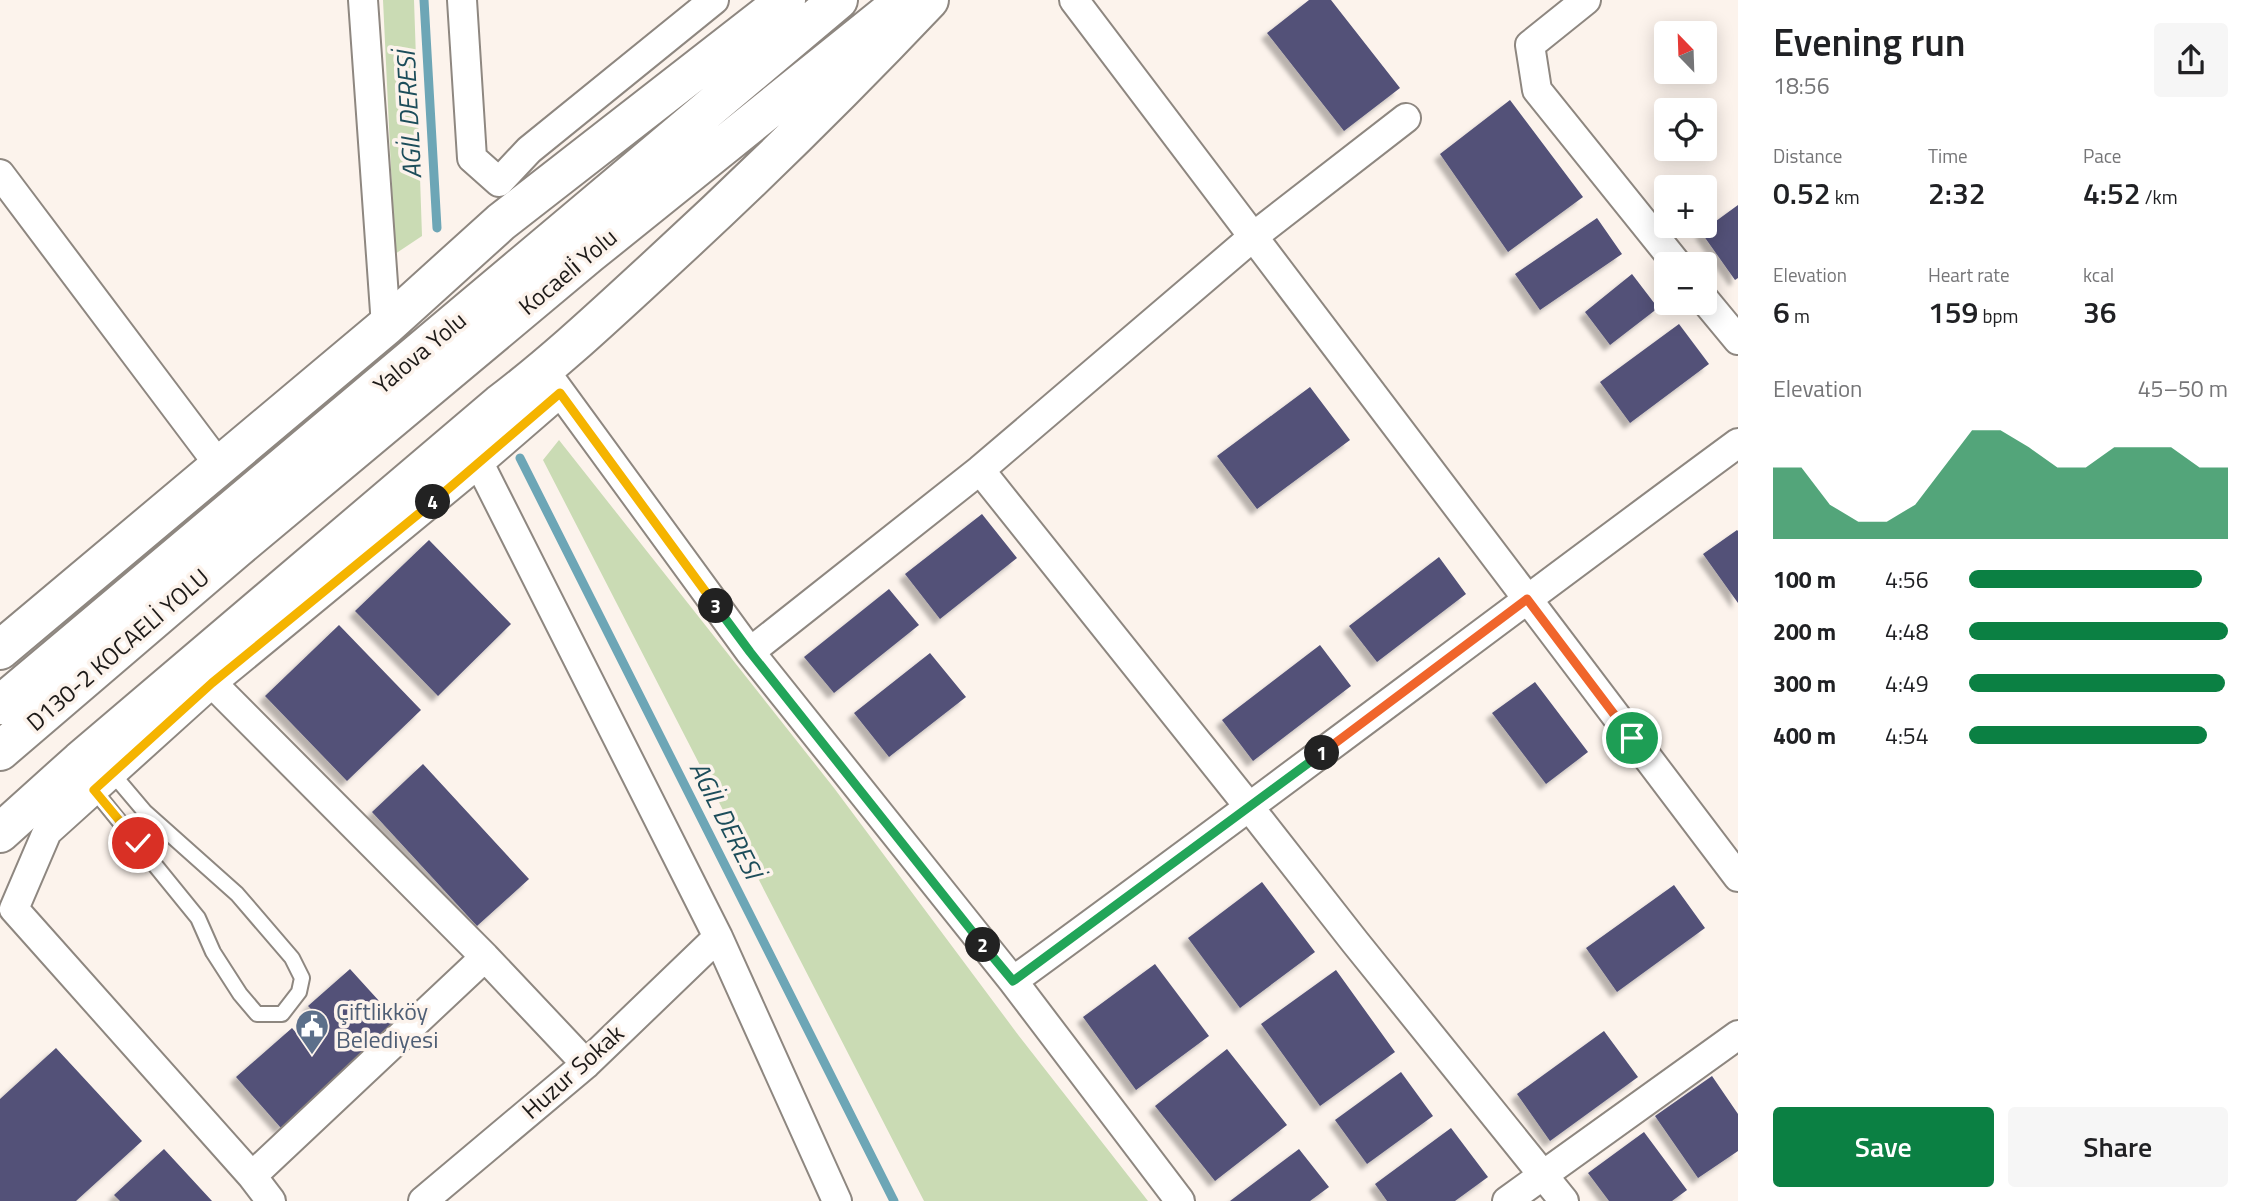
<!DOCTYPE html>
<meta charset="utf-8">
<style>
:root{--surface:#fff;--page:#f6f6f6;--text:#202124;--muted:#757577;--accent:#0b8043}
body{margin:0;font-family:"Titillium Web",sans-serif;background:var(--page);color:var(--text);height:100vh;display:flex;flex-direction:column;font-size:26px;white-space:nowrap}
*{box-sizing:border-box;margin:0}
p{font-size:23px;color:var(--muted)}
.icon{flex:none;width:38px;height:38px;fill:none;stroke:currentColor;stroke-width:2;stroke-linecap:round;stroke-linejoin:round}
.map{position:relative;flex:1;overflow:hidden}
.side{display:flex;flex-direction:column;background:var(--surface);width:525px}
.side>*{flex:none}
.needle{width:46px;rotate:337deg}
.fabs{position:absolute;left:1654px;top:21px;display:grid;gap:14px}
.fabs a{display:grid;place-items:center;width:63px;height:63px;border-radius:7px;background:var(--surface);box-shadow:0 4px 18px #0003;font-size:35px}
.pin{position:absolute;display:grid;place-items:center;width:60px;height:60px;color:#fff;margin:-30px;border:4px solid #fff;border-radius:50%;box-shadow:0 2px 7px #0007}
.km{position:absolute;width:35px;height:35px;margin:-18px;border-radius:50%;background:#222;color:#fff;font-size:19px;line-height:35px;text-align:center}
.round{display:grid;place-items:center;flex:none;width:74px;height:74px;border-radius:7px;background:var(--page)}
.head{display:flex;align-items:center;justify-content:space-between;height:119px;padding:0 35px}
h1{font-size:38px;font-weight:600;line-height:52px}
.metrics{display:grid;grid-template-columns:repeat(3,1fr);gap:10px;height:119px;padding:7px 35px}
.metrics div{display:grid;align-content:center}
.metrics b{font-size:30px;font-weight:600}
.metrics small{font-size:19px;font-weight:400}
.metrics p{font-size:19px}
.chart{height:196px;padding:14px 35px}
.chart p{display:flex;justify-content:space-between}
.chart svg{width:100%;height:126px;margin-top:7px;fill:var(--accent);opacity:.7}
.action{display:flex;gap:14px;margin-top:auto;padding:14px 35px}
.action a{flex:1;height:80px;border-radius:7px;background:var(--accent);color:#fff;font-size:28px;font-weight:600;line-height:80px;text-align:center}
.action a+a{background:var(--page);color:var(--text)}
ul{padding:0 35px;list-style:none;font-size:23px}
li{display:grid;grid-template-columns:112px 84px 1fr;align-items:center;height:52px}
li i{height:18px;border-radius:9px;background:var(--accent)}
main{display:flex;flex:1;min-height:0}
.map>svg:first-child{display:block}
.green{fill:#cadbb4}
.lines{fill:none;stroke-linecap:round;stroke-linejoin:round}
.stream{stroke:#6da6b6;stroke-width:9}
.building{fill:#525178;filter:url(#shadow)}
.lane-casing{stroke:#8e8780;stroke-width:18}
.street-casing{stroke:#8e8780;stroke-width:32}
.highway-casing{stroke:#8e8780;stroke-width:42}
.lane{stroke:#fff;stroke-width:14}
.street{stroke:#fff;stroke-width:28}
.highway{stroke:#fff;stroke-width:38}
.split-1-casing{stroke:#fff;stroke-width:14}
.split-2-casing{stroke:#fff;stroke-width:14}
.split-3-casing{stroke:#fff;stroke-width:14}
.split-4-casing{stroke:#fff;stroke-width:14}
.split-5-casing{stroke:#fff;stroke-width:14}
.split-1{stroke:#f0652b;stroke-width:9}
.split-2{stroke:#22a559;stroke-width:9}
.split-3{stroke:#22a559;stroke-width:9}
.split-4{stroke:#f5b400;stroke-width:9}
.split-5{stroke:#f5b400;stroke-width:9}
.labels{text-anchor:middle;stroke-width:7;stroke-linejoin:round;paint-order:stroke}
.street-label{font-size:24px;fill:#1d1a18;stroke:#fcf3ec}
.service-label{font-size:24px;fill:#4e5e75;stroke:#fcf3ec;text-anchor:start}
.water-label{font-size:26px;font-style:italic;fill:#1c4d5a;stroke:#fcf3ec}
</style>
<main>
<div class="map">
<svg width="1738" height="1201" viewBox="0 0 1738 1201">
<defs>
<filter id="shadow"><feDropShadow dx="-6" dy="6" stdDeviation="2" flood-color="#0004"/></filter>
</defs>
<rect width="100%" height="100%" fill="#fcf3ec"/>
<!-- green -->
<path class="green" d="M383 0H414L422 236 395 254Z
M559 440 834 788 1019 1036 1148 1201H924L543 460Z"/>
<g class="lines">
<!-- stream -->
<path class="stream" d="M424 0 437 228
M520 458 894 1201"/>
</g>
<!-- building -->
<path class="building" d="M1309 0H1331L1400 88 1344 131 1267 33Z
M1510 100 1583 197 1508 252 1440 154Z
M1738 205V278L1735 280 1701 232Z
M1597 218 1622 254 1540 310 1515 274Z
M1632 274 1658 308 1610 345 1585 312Z
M1679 324 1709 364 1630 423 1600 382Z
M1310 387 1350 440 1257 509 1217 456Z
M982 514 1017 558 940 619 905 574Z
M1737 530 1738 531V603L1703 554Z
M429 540 511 624 438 696 355 611Z
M1439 557 1466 594 1377 662 1349 626Z
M889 589 919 625 834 693 804 657Z
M339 625 421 710 347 781 265 696Z
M1320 645 1351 686 1253 761 1222 720Z
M930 653 966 697 889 757 854 713Z
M1535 682 1588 752 1546 784 1492 713Z
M423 764 529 879 477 926 372 812Z
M1262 882 1315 952 1240 1008 1188 938Z
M1674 885 1705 928 1617 992 1586 948Z
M1155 964 1209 1036 1136 1090 1083 1017Z
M350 969 400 1024 281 1128 236 1077 292 1028 298 1035 319 1017 308 1006Z
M1336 970 1395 1052 1320 1106 1261 1024Z
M1604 1031 1638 1077 1550 1141 1517 1094Z
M56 1048 142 1141 76 1201H0V1099Z
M1227 1049 1287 1125 1215 1181 1155 1106Z
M1401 1072 1433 1116 1367 1164 1335 1120Z
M1712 1076 1738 1114V1151L1698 1178 1655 1116Z
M1451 1128 1488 1177 1455 1201H1387L1375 1184Z
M1644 1132 1687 1190 1672 1201H1609L1588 1173Z
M164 1149 212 1201H120L114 1195Z
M1299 1149 1329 1187 1310 1201H1230Z"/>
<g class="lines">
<!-- lane casing -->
<g class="lane-casing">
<path id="lane" d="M94 790 198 918 213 952 240 994 257 1014H282L299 992 302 978 292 958 237 894 145 812 112 773"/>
</g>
<!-- street casing -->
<g class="street-casing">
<path id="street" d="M363 0 386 326
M462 0 472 158 499 182 529 150 714 0
M1074 0 1738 877
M1586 0 1530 45 1537 90 1677 264
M0 174 219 465
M1704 299 1738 340
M550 378 750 652 1013 981 1180 1201
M479 463 718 937 837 1201
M980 470 1250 808 1355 942 1564 1201
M750 652 980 470 1254 236 1406 118
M212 683 485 957 586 1064
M1013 981C1256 804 1495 622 1738 443
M252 1176 485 957
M271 1201 252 1176 14 909 47 832 212 683 479 463 560 393
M423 1201 586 1064 718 937
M1507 1201 1738 1035"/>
</g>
<!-- highway casing -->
<g class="highway-casing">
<path id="highway" d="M0 650 386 326 501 222 786 0
M0 705 838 0
M0 751 236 549 589 254 892 10
M0 833 80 761 500 404C554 363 603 317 652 272 748 184 840 94 929 0"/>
</g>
<!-- lane -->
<use href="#lane" class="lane"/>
<!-- street -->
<use href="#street" class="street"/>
<!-- highway -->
<use href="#highway" class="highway"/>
</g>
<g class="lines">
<!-- split-1 casing -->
<g class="split-1-casing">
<path id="split-1" d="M1322 753 1527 599 1632 738"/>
</g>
<!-- split-2 casing -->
<g class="split-2-casing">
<path id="split-2" d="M983 945 1013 981 1322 753"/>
</g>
<!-- split-3 casing -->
<g class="split-3-casing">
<path id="split-3" d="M716 606 750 652 983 945"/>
</g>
<!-- split-4 casing -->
<g class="split-4-casing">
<path id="split-4" d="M433 502 560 393 716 606"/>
</g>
<!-- split-5 casing -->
<g class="split-5-casing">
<path id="split-5" d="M138 843 94 790 212 683 433 502"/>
</g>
<!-- split-1 -->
<use href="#split-1" class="split-1"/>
<!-- split-2 -->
<use href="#split-2" class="split-2"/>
<!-- split-3 -->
<use href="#split-3" class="split-3"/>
<!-- split-4 -->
<use href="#split-4" class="split-4"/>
<!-- split-5 -->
<use href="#split-5" class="split-5"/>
</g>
<!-- icons -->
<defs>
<g id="civic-pin" transform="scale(1.75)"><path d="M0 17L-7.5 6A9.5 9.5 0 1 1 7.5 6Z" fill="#5c6f8a" stroke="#fcf3ec"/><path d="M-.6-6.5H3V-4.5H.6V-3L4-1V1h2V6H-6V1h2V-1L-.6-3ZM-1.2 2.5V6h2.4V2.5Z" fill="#fff"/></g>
</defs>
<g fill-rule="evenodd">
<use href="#civic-pin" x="312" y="1026"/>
</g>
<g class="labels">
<!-- street labels -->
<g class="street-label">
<text transform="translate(568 272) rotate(-40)" y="8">Kocaeli̇ Yolu</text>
<text transform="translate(420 353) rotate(-40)" y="8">Yalova Yolu</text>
<text transform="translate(118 650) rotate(-41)" y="8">D130-2 KOCAELİ YOLU</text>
<text transform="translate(573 1072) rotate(-42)" y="8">Huzur Sokak</text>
</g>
<!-- service labels -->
<g class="service-label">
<text x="336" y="1020">Çiftlikköy<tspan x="336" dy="28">Belediyesi</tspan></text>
</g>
<!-- water labels -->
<g class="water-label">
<text transform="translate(409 115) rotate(-93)" y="9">AGİL DERESİ</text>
<text transform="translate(726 820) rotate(63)" y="9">AGİL DERESİ</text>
</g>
</g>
</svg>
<div class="fabs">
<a><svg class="needle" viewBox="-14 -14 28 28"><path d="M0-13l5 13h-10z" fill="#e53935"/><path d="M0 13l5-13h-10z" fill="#757577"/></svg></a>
<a><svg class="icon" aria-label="locate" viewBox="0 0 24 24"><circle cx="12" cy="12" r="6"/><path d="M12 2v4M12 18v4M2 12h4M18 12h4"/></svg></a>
<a>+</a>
<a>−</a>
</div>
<div class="pin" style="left:1632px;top:738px;background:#1e9e55"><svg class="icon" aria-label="arrive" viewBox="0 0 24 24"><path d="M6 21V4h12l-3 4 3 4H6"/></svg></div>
<div class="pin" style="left:138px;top:843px;background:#d93025"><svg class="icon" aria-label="check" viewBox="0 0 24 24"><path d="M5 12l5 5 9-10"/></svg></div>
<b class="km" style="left:1322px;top:753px">1</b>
<b class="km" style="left:983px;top:945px">2</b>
<b class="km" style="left:716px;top:606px">3</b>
<b class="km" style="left:433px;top:502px">4</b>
</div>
<section class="side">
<div class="head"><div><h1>Evening run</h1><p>18:56</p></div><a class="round"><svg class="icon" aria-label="share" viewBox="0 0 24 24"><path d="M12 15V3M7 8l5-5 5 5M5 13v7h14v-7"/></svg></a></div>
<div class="metrics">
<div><p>Distance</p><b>0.52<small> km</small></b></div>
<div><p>Time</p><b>2:32</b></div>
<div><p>Pace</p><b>4:52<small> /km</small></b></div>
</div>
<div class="metrics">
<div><p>Elevation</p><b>6<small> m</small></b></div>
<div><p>Heart rate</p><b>159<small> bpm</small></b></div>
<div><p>kcal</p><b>36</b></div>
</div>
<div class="chart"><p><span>Elevation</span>45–50 m</p>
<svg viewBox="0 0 160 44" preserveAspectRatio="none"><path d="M0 44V19L10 19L20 32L30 38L40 38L50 32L60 19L70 6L80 6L90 12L100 19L110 19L120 12L130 12L140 12L150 19L160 19V44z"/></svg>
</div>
<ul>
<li><b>100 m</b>4:56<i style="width:90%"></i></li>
<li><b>200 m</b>4:48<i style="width:100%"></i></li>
<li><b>300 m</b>4:49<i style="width:99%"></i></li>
<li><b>400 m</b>4:54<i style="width:92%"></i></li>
</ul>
<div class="action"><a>Save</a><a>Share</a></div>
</section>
</main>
